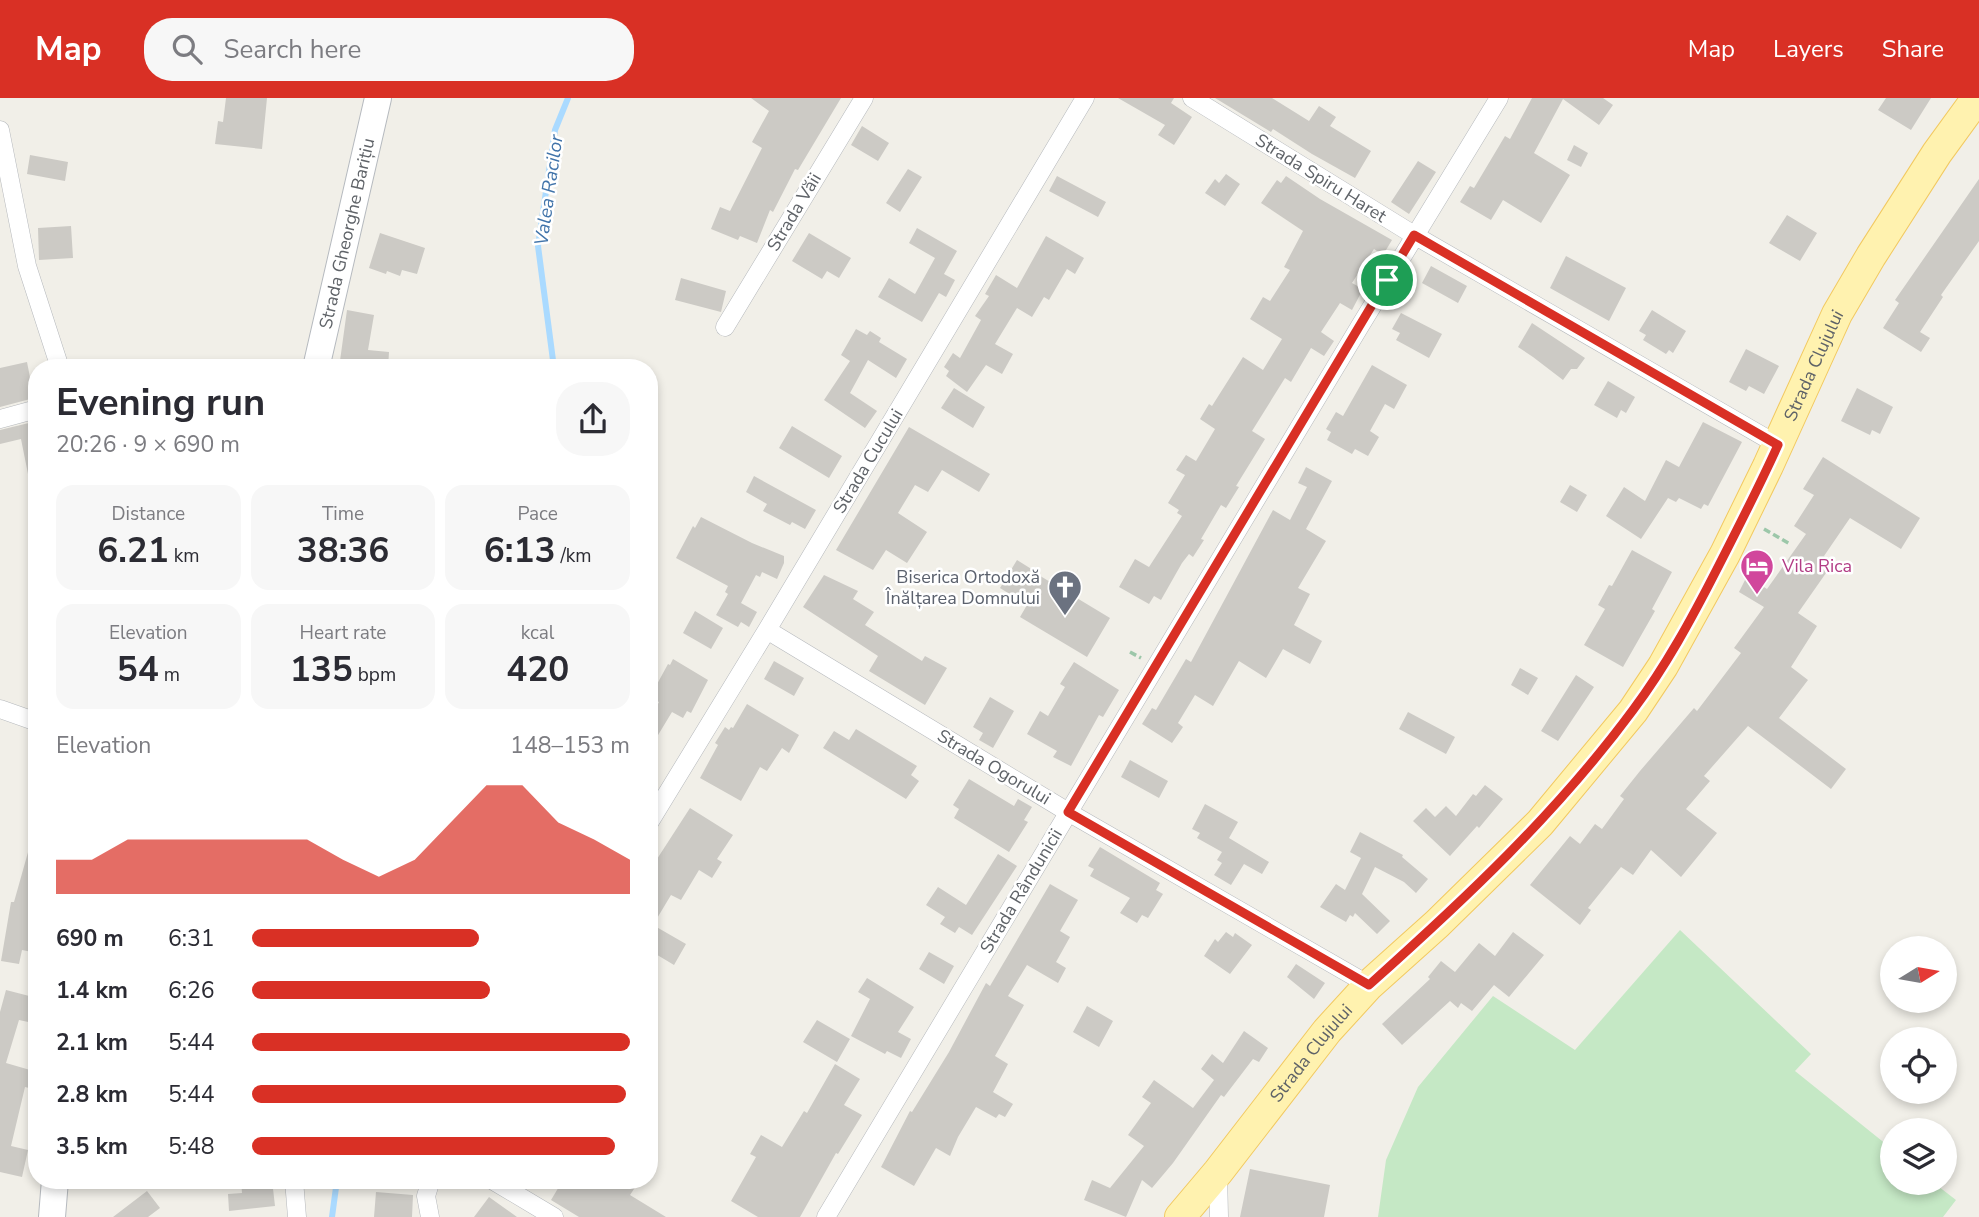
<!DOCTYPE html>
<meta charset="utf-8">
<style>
:root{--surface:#fff;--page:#f7f7f7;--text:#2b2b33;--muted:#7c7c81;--accent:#d93025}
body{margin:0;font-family:"Nunito Sans",sans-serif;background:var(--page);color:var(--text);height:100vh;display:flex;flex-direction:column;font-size:26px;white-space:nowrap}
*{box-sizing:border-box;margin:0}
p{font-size:23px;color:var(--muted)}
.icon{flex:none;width:38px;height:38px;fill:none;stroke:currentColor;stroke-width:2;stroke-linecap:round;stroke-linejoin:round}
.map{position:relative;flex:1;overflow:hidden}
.details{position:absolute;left:28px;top:261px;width:630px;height:830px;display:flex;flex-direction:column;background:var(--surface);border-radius:28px;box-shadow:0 4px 10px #0003}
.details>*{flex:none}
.needle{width:46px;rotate:79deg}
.tools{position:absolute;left:1880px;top:838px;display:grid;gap:14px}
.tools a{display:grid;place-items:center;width:77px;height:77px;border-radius:50%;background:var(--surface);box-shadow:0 4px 10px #0003;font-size:35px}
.pin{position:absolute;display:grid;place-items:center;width:60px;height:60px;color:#fff;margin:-30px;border:4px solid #fff;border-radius:50%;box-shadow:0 2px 7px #0007}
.round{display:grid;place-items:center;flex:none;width:74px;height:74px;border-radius:28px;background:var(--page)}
.headline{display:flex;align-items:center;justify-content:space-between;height:119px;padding:0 28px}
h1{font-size:38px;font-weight:700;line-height:52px}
.figures{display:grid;grid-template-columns:repeat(3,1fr);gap:10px;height:119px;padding:7px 28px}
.figures div{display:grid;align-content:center;border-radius:18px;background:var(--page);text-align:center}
.figures b{font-size:35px;font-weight:700}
.figures small{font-size:19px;font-weight:400}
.figures p{font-size:19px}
.chart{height:196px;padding:14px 28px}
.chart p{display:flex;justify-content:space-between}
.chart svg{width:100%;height:126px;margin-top:7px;fill:var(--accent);opacity:.7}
ul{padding:0 28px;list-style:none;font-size:23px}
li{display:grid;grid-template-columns:112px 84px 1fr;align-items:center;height:52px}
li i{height:18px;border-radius:9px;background:var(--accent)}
header{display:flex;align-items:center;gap:42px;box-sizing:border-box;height:98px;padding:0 35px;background:var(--accent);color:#fff}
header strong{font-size:33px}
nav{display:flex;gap:38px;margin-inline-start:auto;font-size:24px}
.search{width:490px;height:63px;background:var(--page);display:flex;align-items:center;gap:18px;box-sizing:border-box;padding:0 24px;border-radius:28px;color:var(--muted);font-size:26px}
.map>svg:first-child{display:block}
.green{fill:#c5e8c5}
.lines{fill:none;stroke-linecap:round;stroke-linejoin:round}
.stream{stroke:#aadaff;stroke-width:6}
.building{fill:#cccac5}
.street-casing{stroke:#b5b8bc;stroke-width:19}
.secondary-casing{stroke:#b6babf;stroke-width:28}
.primary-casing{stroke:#f2c960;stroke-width:32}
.path{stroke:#9cc7a9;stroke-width:3.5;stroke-dasharray:7 3.5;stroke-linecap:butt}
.street{stroke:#fff;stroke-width:18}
.secondary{stroke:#fff;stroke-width:26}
.primary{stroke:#fff2af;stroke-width:30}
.route-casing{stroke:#fff;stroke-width:14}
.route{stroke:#d93025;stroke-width:9}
.labels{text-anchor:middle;stroke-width:5;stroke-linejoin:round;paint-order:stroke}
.street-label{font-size:18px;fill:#5f6368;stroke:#fff}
.hotel-label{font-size:18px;fill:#b23c85;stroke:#fff;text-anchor:start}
.worship-label{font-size:18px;fill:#5b616d;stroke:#fff;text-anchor:end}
.water-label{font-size:19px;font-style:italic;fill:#4174aa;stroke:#fff}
</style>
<header>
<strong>Map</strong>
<div class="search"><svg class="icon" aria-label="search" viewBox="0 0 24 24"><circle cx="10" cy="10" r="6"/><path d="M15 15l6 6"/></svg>Search here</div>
<nav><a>Map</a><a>Layers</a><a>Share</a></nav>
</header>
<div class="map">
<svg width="1979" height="1119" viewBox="0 0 1979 1119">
<rect width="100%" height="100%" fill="#f1efe8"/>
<!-- green -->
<path class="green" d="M1680 832 1811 956 1795 973 1892 1051V1085H1934L1956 1102 1943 1119H1378L1386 1062 1418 989 1493 898 1575 952Z"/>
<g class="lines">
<!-- stream -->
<path class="stream" d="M554 270 538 148 555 32 568 0
M332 1119 337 1082"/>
</g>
<!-- building -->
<path class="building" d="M226 0H267L262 51 215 46 218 23 223 24Z
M751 0H841L798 72 795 71 773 114 770 112 757 145 740 138 738 142 711 131 720 109 730 113 762 50 752 44 769 13Z
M1118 0H1174L1171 5 1192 19 1174 47 1158 37 1165 27Z
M1215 0H1272L1309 23 1319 8 1336 19 1330 28 1371 53 1355 80 1312 56 1273 31 1271 34Z
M1532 0H1603L1613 7 1599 27 1563 1 1534 55 1570 77 1541 125 1503 102 1491 122 1460 104 1470 88 1474 90 1505 38 1510 41Z
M1886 0H1931L1911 32 1878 12Z
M862 28 889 45 878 63 851 47Z
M1574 47 1588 55 1581 69 1567 62Z
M30 57 68 64 65 83 27 76Z
M1418 63 1436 74 1409 116 1391 104Z
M908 71 922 79 900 114 886 105Z
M1226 76 1240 86 1225 108 1205 95 1215 81 1219 85Z
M1057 78 1106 104 1098 119 1049 93Z
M1286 78 1320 101 1392 142 1383 157 1374 151 1352 185 1363 191 1352 212 1340 205 1321 234 1334 243 1324 258 1311 250 1291 284 1285 280 1252 333 1265 341 1236 388 1239 389 1226 410 1221 407 1201 441 1204 442 1193 459 1189 456 1182 465 1161 502 1154 498 1149 506 1119 489 1135 461 1149 469 1182 418 1177 415 1179 412 1168 405 1185 377 1176 372 1186 357 1196 363 1215 331 1200 321 1209 306 1212 308 1243 259 1263 272 1282 241 1250 221 1263 199 1270 203 1290 172 1284 169 1303 133 1261 105 1277 82 1281 85Z
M1979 81V143L1941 197 1943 199 1920 234 1930 240 1921 254 1883 230 1899 205 1895 202Z
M1787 117 1817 135 1800 163 1769 145Z
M71 128 73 160 39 162 38 130Z
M917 130 957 153 944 176 955 182 946 199 939 195 922 224 878 199 889 180 915 196 935 160 909 145Z
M380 135 425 150 417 176 402 172 400 178 387 173 386 176 369 170Z
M809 135 851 160 839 180 827 173 822 181 792 163Z
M1046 138 1084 160 1075 176 1067 171 1049 202 1044 199 1032 219 1017 210 995 246 1013 256 1002 276 986 267 967 294 946 278 949 273 944 269 953 255 960 260 981 222 975 218 989 198 985 196 996 177 1017 190Z
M1566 158 1626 190 1609 223 1550 190Z
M1431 168 1467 188 1458 205 1422 185Z
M681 180 726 193 721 214 675 202Z
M347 212 374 217 368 252 389 254 388 270H339Z
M1652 212 1686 233 1673 255 1669 252 1666 256 1643 242 1646 237 1639 233Z
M1401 215 1442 236 1429 260 1396 242 1400 235 1392 231Z
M1532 225 1585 260 1577 271H1571L1563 282 1533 259 1518 249Z
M856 231 867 237 870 233 881 240 879 244 907 261 896 280 868 262 850 295 877 313 865 330 824 302 850 263 841 257Z
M1746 251 1779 268 1764 296 1749 288 1746 293 1729 284Z
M27 264 34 300 0 309V270Z
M1372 267 1407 287 1394 311 1385 306 1370 333 1379 339 1368 358 1355 351 1352 356 1327 342 1331 334 1326 331 1336 314 1343 318Z
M1608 283 1635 299 1626 315 1621 312 1617 320 1594 307Z
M954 290 985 309 973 330 941 310Z
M1857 290 1893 309 1880 336 1872 332 1870 337 1841 323Z
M37 323V381H29L21 341 0 346V332Z
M1703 324 1742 344 1708 408 1704 406 1701 411 1679 400 1676 404 1668 400 1641 441 1606 418 1624 389 1645 403 1666 362 1679 369Z
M792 328 842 358 829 380 779 350Z
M909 329 990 376 979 394 942 372 928 394 915 387 898 415 927 434 907 465 886 452 873 472 836 452Z
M1823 359 1920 420 1901 451 1850 420 1824 458 1833 465 1798 515 1817 528 1791 569 1808 582 1779 620 1846 671 1831 691 1748 628 1704 678 1710 683 1686 711 1717 735 1681 779 1651 752 1633 777 1621 769 1588 810 1591 812 1580 827 1530 787 1570 738 1580 746 1595 726 1602 731 1624 701 1620 698 1640 673 1694 610 1697 613 1741 555 1734 550 1764 509 1739 494 1747 478 1767 491 1806 436 1794 428 1814 397 1803 391Z
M1306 369 1332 383 1306 431 1326 443 1298 490 1310 496 1294 527 1322 543 1310 566 1283 551 1266 580 1239 563 1213 608 1195 597 1178 625 1183 629 1172 645 1142 626 1152 610 1156 612 1186 561 1191 564 1273 412 1290 422 1307 389 1298 385Z
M754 378 816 412 805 431 792 424 790 427 763 413 767 406 746 394Z
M1570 387 1587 397 1577 414 1560 404Z
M701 419 752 445 784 458V465L777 481 762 474 760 479 756 477 741 505 757 514 749 529 741 524 738 529 716 517 728 496 725 494 728 488 676 460 693 428 695 430Z
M1632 452 1672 474 1652 511 1655 513 1623 569 1584 547 1605 511 1598 507 1609 487 1612 488Z
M1017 462 1033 472 1032 473 1110 520 1087 559 1020 519 1027 507 1000 490Z
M824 477 858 493 853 501 874 514 865 527 922 563 925 558 947 570 925 607 869 573 878 558 803 509Z
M695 513 723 530 711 551 683 535Z
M673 561 708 582 691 615 687 613 683 620 672 614 649 652V623L659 604 650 599 668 566 670 567Z
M774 563 804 580 794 598 764 581Z
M1074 564 1119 592 1103 619 1099 617 1071 668 1053 659 1057 653 1027 636 1040 613 1048 618 1065 589 1060 586Z
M1520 570 1538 580 1528 597 1511 587Z
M1576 577 1594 589 1558 643 1541 633Z
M990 599 1014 613 993 650 979 642 983 635 973 629Z
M747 606 799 637 789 655 782 650 767 673 760 669 741 703 700 680 718 647 715 645 725 629 729 632 731 629 733 630Z
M1408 614 1455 639 1446 656 1399 631Z
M856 631 917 668 911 677 919 683 906 701 823 650 834 633 849 642Z
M1130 662 1168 683 1159 700 1121 679Z
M969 681 1014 708 1018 701 1032 709 1024 722 1028 724 1009 754 954 720 959 711 953 707Z
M1485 687 1503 701 1479 730 1477 728 1450 758 1413 723 1426 710 1435 719 1446 708 1456 718 1473 696 1476 698Z
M1205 706 1238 724 1229 740 1269 764 1262 776 1244 766 1231 787 1214 777 1222 765 1217 762 1222 754 1197 740 1200 735 1192 731Z
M690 710 733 737 717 761 722 764 712 780 699 772 681 802 671 797 653 827 686 846 674 867 649 852V794L655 784 649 781V757L657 761Z
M1360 734 1403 757 1402 759 1428 781 1416 795 1404 784 1375 769 1362 796 1390 823 1377 836 1355 815 1353 819 1350 817 1346 824 1320 809 1336 786 1345 792 1361 760 1350 754Z
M32 740H37V855L22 852 19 866 1 863 11 804H14Z
M1100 749 1160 785 1156 792 1163 796 1148 820 1142 817 1137 825 1120 815 1130 800 1090 778 1094 771 1088 768Z
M998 756 1017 768 972 837 959 829 955 835 940 826 945 819 926 807 938 789 966 807Z
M1050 786 1078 802 1060 833 1070 839 1056 864 1066 870 1058 885 1027 867 1008 898 1024 907 995 958 1008 966 993 994 1013 1006 1005 1019 999 1016 996 1020 976 1009 958 1039 950 1058 936 1050 914 1088 881 1069 910 1013 912 1014 949 954 986 885 990 888Z
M1226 834 1233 839 1235 835 1252 847 1230 876 1204 858 1215 841 1218 844Z
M1513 834 1544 857 1509 899 1494 887 1472 913 1461 905 1458 910 1450 903 1402 947 1382 926 1430 881 1428 879 1441 863 1455 874 1479 845 1495 858Z
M929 854 954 868 944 886 919 871Z
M1296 866 1325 885 1314 901 1287 879Z
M867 880 914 909 898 934 911 941 901 960 887 953 885 956 851 938 870 901 858 894Z
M6 892 37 900 33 925 19 922 6 965 37 974V992L25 989 11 1048 28 1052 22 1079 0 1074V914Z
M1087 908 1113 923 1099 949 1073 934Z
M817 922 850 941 837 964 803 944Z
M1244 933 1268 950 1259 964 1253 961 1224 999 1221 997 1173 1065 1152 1090 1142 1082 1126 1119 1084 1102 1092 1082 1110 1090 1144 1048 1128 1037 1151 1005 1142 999 1154 982 1193 1010 1214 982 1201 971 1212 956 1223 965Z
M835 966 860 981 844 1007 862 1017 838 1056 836 1055 800 1119H758L731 1103 756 1059 750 1056 761 1037 782 1049 804 1013 807 1015Z
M1250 1071 1330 1087 1324 1119H1240Z
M241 1082H272L275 1108 229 1113 228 1096 242 1095Z
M563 1082H640L630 1097 666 1119H579L551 1102Z
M147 1093 160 1110 148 1119H113Z
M376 1094 413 1097 412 1119H374Z
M489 1099 517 1119H474Z"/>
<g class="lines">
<!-- street casing -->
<g class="street-casing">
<path id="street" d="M1192 0 1414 137 1778 347
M0 32 27 168 60 270
M725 229 864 0
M0 321 37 311
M767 532 1068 714 1369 887
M0 611 37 624
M649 725 767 532 1085 0
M1218 1074 1219 1119
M294 1082 297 1119
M492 1082 554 1119
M430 1119 426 1098 431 1082
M826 1119 1360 228 1499 0"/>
</g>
<!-- secondary casing -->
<g class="secondary-casing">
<g id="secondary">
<path id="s1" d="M316 270 378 0"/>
<path d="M52 1119 55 1082"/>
</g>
</g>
<!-- primary casing -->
<g class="primary-casing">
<g id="primary">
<path id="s2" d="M1180 1119 1218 1074 1327 933 1369 887 1437 826 1540 725 1633 613 1663 568 1725 456 1768 368 1837 216 1871 158 1937 55 1977 0"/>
</g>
</g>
<!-- path -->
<path class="path" d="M1764 431 1790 446
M1130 554 1141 560"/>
<!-- street -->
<use href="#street" class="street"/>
<!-- secondary -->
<use href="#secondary" class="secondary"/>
<!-- primary -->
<use href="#primary" class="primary"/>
</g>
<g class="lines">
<!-- route casing -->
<g class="route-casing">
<path id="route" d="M1414 137 1778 347C1759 389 1738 430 1717 471 1692 520 1666 568 1633 612 1557 715 1464 802 1369 887L1068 714Z"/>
</g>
<!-- route -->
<use href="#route" class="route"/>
</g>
<!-- icons -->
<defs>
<g id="hotel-pin" transform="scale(1.75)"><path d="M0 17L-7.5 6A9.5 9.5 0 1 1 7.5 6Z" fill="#d1479c" stroke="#fff"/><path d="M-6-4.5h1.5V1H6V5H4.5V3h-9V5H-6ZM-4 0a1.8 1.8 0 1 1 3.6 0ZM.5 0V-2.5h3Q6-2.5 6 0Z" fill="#fff"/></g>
<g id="church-pin" transform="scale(1.75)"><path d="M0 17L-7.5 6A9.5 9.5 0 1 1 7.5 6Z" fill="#6b7280" stroke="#fff"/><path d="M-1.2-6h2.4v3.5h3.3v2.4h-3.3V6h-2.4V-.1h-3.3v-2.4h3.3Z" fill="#fff"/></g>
</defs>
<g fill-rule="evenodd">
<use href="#hotel-pin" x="1757" y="468"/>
<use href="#church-pin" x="1065" y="489"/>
</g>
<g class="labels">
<!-- street labels -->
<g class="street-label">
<text transform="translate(1321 80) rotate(32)" y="6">Strada Spiru Haret</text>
<text transform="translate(794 114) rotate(-59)" y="6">Strada Văii</text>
<text dy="6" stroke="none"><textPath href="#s1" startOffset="138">Strada Gheorghe Barițiu</textPath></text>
<text dy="6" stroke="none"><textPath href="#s2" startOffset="1071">Strada Clujului</textPath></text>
<text transform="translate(868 363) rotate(-59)" y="6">Strada Cucului</text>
<text transform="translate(994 669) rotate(31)" y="6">Strada Ogorului</text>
<text transform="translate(1021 793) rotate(-59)" y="6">Strada Rândunicii</text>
<text dy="6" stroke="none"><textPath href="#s2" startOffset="210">Strada Clujului</textPath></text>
</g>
<!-- hotel labels -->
<g class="hotel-label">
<text x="1782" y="474">Vila Rica</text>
</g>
<!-- worship labels -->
<g class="worship-label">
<text x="1040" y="485">Biserica Ortodoxă<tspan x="1040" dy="21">Înălțarea Domnului</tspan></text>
</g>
<!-- water labels -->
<g class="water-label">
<text transform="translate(548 92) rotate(-82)" y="7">Valea Racilor</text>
</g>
</g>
</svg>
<div class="tools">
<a><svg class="needle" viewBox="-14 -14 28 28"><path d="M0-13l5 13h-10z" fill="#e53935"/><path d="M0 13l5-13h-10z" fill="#7c7c81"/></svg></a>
<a><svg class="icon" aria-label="locate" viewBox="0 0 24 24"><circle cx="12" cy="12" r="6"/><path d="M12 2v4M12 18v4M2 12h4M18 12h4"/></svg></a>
<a><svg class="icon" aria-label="layers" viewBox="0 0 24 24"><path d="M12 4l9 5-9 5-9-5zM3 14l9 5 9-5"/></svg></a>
</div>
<div class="pin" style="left:1387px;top:182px;background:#1e9e55"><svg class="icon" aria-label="arrive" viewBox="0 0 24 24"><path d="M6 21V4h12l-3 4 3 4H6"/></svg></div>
<section class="details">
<div class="headline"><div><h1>Evening run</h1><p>20:26 · 9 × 690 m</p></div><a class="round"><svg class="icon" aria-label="share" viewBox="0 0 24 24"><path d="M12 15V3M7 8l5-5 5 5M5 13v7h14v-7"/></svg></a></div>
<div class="figures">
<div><p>Distance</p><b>6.21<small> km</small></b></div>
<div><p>Time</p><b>38:36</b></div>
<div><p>Pace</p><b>6:13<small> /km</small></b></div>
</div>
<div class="figures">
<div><p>Elevation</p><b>54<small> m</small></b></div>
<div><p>Heart rate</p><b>135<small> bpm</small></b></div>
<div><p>kcal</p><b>420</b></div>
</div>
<div class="chart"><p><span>Elevation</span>148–153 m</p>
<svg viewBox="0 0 160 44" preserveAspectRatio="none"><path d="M0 44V32L10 32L20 25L30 25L40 25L50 25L60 25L70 25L80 32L90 38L100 32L110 19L120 6L130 6L140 19L150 25L160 32V44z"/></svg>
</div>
<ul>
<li><b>690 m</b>6:31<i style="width:60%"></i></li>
<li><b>1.4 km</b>6:26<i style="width:63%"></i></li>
<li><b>2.1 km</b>5:44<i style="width:100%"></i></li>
<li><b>2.8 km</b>5:44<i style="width:99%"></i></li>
<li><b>3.5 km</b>5:48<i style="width:96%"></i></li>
</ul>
</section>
</div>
